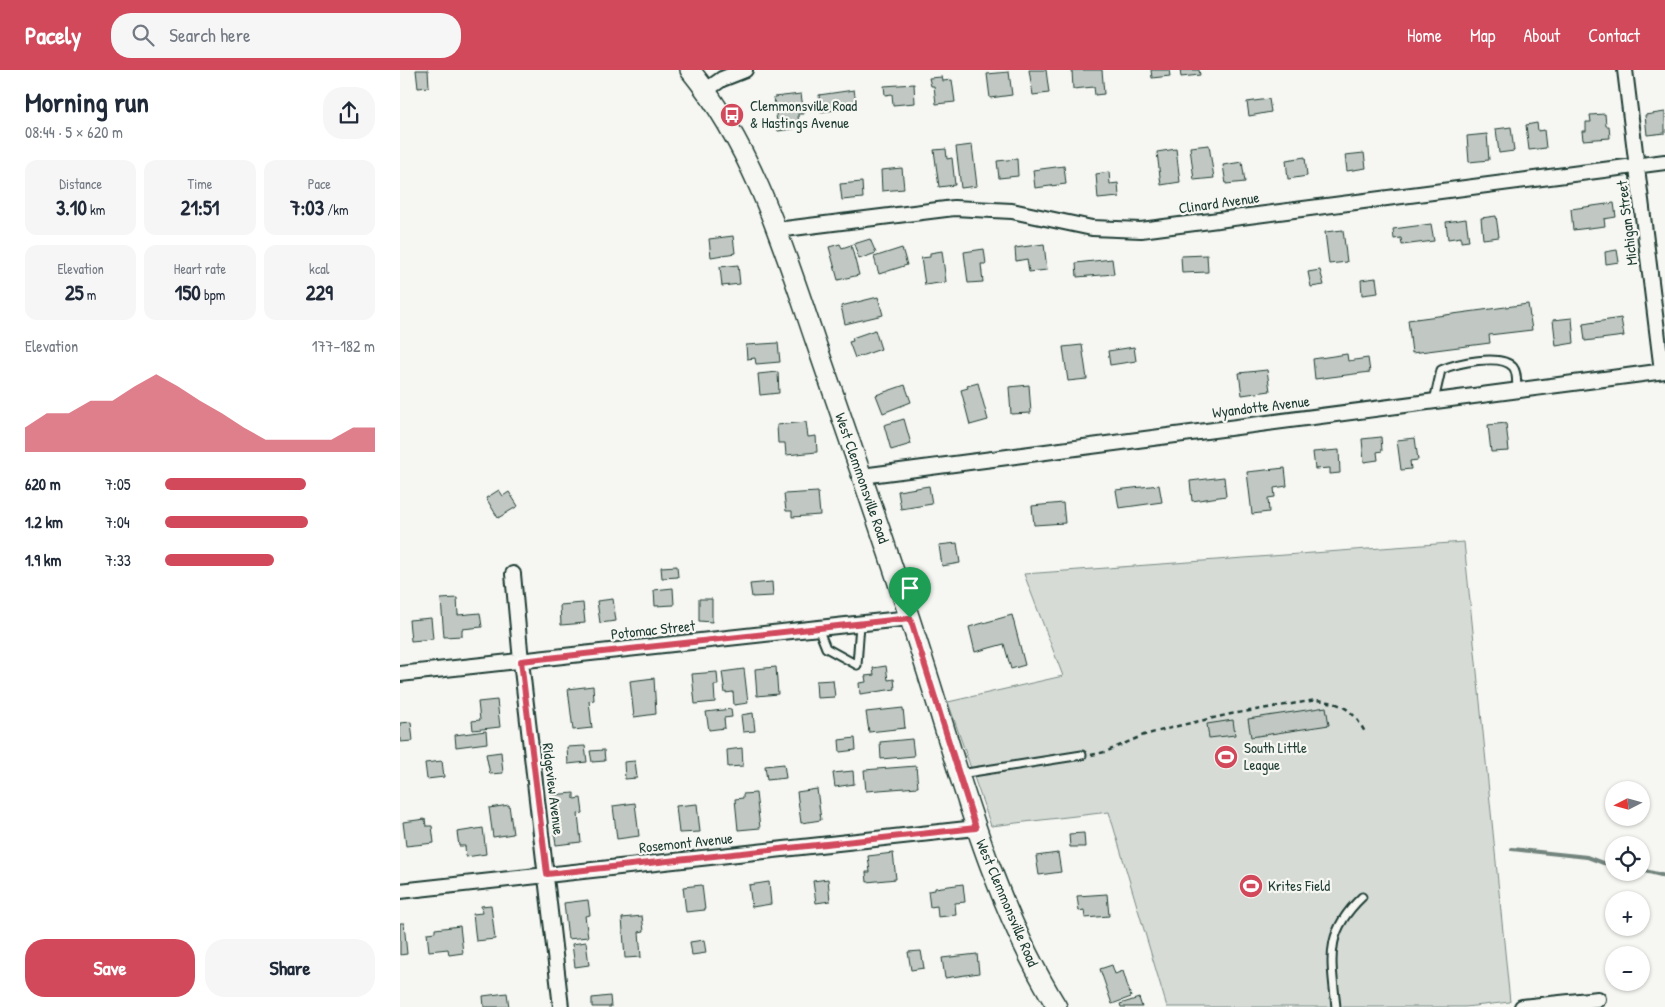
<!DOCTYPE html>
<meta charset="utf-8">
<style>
:root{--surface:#fff;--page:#f6f6f7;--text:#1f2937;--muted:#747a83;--accent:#d1495b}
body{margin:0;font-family:"Patrick Hand",sans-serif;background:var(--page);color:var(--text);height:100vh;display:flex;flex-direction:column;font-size:19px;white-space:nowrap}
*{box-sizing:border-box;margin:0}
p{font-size:16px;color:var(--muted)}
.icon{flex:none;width:28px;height:28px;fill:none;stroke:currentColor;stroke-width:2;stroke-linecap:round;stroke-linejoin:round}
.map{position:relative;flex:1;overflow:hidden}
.drawer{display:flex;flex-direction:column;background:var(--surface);width:400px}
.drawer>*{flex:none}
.needle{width:32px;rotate:264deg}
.buttons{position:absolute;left:1205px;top:711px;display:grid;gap:10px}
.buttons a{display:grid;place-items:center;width:45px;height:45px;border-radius:50%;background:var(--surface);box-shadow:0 1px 4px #0004;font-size:25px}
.pin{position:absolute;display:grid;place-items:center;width:42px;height:42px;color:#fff;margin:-51px -21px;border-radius:50% 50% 50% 0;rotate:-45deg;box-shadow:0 0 5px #0007}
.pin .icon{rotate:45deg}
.round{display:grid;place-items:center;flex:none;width:52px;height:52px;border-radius:20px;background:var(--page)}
.head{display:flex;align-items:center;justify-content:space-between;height:85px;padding:0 25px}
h1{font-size:28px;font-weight:800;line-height:38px}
.figures{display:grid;grid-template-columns:repeat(3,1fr);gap:8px;height:85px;padding:5px 25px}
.figures div{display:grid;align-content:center;border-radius:12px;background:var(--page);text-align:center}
.figures b{font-size:21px;font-weight:800}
.figures small{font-size:14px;font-weight:400}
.figures p{font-size:14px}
.chart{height:140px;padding:10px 25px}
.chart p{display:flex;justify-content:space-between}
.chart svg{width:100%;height:90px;margin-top:5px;fill:var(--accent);opacity:.7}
.action{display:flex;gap:10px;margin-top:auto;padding:10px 25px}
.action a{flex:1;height:58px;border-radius:20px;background:var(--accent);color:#fff;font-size:20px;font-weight:800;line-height:58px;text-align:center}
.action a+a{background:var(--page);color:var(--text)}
ul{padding:0 25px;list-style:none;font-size:16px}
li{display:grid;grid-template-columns:80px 60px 1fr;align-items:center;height:38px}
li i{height:12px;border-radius:6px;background:var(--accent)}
header{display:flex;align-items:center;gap:30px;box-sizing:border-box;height:70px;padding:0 25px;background:var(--accent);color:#fff}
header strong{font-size:24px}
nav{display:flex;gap:28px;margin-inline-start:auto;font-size:18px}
.search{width:350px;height:45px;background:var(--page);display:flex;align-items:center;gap:12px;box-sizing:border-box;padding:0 18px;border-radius:20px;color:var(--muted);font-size:19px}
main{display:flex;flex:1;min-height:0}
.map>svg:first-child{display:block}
.green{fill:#d6dbd6;stroke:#7a8c85}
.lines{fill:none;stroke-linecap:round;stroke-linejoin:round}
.stream{stroke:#72847d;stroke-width:4}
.building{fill:#c1c8c3;stroke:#1f3d34}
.service-casing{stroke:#1f3d34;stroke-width:11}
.minor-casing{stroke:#1f3d34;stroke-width:18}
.secondary-casing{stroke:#1f3d34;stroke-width:22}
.path{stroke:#1f3d34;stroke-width:2.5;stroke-dasharray:5 4;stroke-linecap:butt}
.service{stroke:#f6f6f2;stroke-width:7}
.minor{stroke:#f6f6f2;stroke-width:14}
.secondary{stroke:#f6f6f2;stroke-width:19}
.route-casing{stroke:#fff;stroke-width:10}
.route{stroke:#d1495b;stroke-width:6}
.labels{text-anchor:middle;stroke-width:4.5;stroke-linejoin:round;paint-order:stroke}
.poi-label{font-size:15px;fill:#1f3d34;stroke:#f6f6f2;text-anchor:start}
.street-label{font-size:15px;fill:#1f3d34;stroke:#f6f6f2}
</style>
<header>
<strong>Pacely</strong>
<div class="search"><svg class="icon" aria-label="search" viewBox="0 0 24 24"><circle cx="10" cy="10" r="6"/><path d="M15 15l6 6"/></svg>Search here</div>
<nav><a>Home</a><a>Map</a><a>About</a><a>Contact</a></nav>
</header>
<main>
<section class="drawer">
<div class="head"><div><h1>Morning run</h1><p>08:44 · 5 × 620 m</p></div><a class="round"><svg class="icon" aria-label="share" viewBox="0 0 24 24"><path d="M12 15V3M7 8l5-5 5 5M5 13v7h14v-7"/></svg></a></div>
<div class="figures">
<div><p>Distance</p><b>3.10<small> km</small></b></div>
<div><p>Time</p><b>21:51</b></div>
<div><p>Pace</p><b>7:03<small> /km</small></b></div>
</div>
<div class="figures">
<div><p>Elevation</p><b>25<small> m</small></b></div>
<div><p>Heart rate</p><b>150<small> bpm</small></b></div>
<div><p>kcal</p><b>229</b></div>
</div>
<div class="chart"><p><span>Elevation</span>177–182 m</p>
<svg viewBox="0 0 160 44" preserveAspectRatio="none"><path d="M0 44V32L10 25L20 25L30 19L40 19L50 12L60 6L70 12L80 19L90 25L100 32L110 38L120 38L130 38L140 38L150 32L160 32V44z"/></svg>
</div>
<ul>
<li><b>620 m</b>7:05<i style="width:67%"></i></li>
<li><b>1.2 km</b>7:04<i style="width:68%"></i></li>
<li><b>1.9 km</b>7:33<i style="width:52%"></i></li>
</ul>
<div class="action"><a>Save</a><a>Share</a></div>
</section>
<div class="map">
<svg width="1265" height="937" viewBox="0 0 1265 937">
<rect width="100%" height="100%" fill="#f6f6f2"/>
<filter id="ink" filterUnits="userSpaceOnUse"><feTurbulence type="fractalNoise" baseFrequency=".02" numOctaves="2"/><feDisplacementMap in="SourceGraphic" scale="10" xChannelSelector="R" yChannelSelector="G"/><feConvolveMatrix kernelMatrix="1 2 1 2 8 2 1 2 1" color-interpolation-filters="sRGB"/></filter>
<g filter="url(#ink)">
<!-- green -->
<path class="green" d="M1064 472 1110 932 1065 937H767L709 742 591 756 548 632 663 606 624 504Z"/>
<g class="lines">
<!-- stream -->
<path class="stream" d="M1112 779 1187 787 1203 793 1214 794
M1241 800 1265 806"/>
</g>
<!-- building -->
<path class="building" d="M16 0H28L29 17 18 18Z
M629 0H646L649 23 633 25Z
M672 0H702L704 24 695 25 694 17 673 19Z
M751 0H769L770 6 752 8Z
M780 0H799L800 5 781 7Z
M609 2 612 25 590 28 587 4Z
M542 7 543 11 552 10 555 32 536 34 534 16H531L529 8Z
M514 14 515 33 493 35 492 24 485 25 484 16Z
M454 20 457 37 421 42 419 25Z
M401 24 404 44H398L399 58 378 61 374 27Z
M869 29 871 42 849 46 847 32Z
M1265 42V63L1247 65 1245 45Z
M1205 44 1206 56H1209L1210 68 1183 70 1182 61H1186V52H1191L1190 45Z
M1137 53 1138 61 1144 60 1146 78 1129 80 1126 55Z
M1111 57 1114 81 1099 83 1096 59Z
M1087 64 1089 90 1069 92 1067 66Z
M572 75 577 116 561 118 556 77Z
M809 75 814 108 794 110 790 77Z
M546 79 547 89 552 88 555 115 539 117 534 80Z
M776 79 780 112 761 115 757 82Z
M964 83 966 98 947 101 945 85Z
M905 87 907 106 888 109 886 90Z
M617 89 618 106 599 108 597 91Z
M842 92 845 112 826 114 823 95Z
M664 96 666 114 635 118 633 100Z
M502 98 504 119 482 121 481 100Z
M709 102 710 114 718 113 719 127 698 129 696 104Z
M462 112 463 128 442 130 440 114Z
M1214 133 1216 147 1204 149 1205 156 1173 160 1171 139Z
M1096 146 1099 167 1083 169 1081 148Z
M1066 149 1069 171 1061 172V167L1048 169 1046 152Z
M1031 154 1034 171 1002 175 1001 168 994 169 993 159Z
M943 160 947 192 929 194 925 162Z
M333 166 335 183 311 187 309 169Z
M470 169 476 183 459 189 454 174Z
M440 174 442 178 451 175 459 205 438 210 429 177Z
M644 174 647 200 629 202 627 189 616 191 615 178Z
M502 178 507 195 479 204 474 187Z
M584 179 586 194H581L583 212 568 213 564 182Z
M1217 180 1219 192 1206 194 1205 182Z
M542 181 546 212 525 215 521 188 530 187V183Z
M807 185 808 202 782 203 781 186Z
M712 189 714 204 677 207 676 193Z
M338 195 340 214 322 216 320 197Z
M920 200 924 215 911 217 908 202Z
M976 208 978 223 962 225 961 210Z
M478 227 483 245 445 254 441 236Z
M1128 234 1132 260 1089 265 1090 273 1012 283 1008 250Z
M1172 248 1174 273 1156 276 1153 250Z
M1221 248 1224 266 1185 271 1183 254Z
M475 260 481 279 455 288 449 272 453 271 452 268Z
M378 273 380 292 356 294 355 288 347 289 346 275Z
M682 275 687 309 668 311 663 277Z
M734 277 736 291 710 295 708 281Z
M947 284 948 291 968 288 970 302 915 309 913 289Z
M867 300 870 321 842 325 839 303Z
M378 302 379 323 360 325 358 304Z
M578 313 588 350 570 355 561 320 568 318 567 316Z
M505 315 511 332 483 343 476 325Z
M629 315 631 343 611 344 609 317Z
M504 349 511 374 491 380 484 355Z
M406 352 408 367 416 366 417 382 386 385 385 373H378L377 355Z
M1106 353 1109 381 1091 382 1088 355Z
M981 367 982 381 977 382 978 390 964 392 962 369Z
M1015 368 1018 390 1010 391 1011 399 1001 400 997 370Z
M939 380 940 403 930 404V398L915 399 913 382Z
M885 398 887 416 874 418 875 427 868 428 869 442 852 444 847 402Z
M824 407 826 426 792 431 790 411Z
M759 415 762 432 719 438 716 420Z
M529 416 532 434 501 439 498 421Z
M99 420 103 426 109 422 118 436 98 448 86 428Z
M418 422 420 445 392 447V441H386L384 424Z
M663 433 665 453 634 455 632 436Z
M557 473 560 493 542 496 539 475Z
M277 496 278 507 262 508 261 497Z
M372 512 373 526 352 527 350 514Z
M273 518 274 535 255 536 254 520Z
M57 528 58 545 80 543 82 557 62 559V566L44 567 41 529Z
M213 529 216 551 200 553 197 531Z
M299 529H312V552L299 551Z
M183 533 185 553 161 555 160 535Z
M612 545 625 595 611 599 604 574 575 582 569 557Z
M31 548 33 569 11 571 9 550Z
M486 596 488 610 494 609 495 619 460 624 459 613 466 612 465 606 474 605 473 598Z
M376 597 378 624 357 626 355 599Z
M344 599 348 633 334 635 333 622 325 623 322 602Z
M317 602 318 615H314L315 632 295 634 292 604Z
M254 608 256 644 234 647 230 611Z
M433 610 435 627 417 628 416 611Z
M193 616 194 630 189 631 192 658 173 660 168 619Z
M97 630 100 657 73 660 72 651 80 650 78 632Z
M926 637 929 655 851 667 848 649Z
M503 638 505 658 469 662 466 642Z
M331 639 332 647 324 648 325 658 309 660 306 642Z
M353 643 355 661 343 662 341 645Z
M833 650 835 665 809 668 807 654Z
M11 652 13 671 0 672V653Z
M86 661 87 673 56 677 55 665Z
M455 668 456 680 440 682 439 670Z
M512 669 514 686 481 689 480 672Z
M185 676 187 692 168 694 167 677Z
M342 678 343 696 328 697 327 680Z
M204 680 205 691 192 692 190 681Z
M101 682 103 703 90 704 86 684Z
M42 691 44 707 27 709 25 693Z
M235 691 237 708 225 709 224 692Z
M384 694 386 708 367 710 365 696Z
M516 696 518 717 466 721 464 700Z
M453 701 454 714 435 717 433 703Z
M417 719 421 750 401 753 397 722Z
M174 723V729L181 728 183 743 178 744 181 772 156 775 154 760 159 759 158 747 153 748 151 725Z
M356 723 360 758 338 760 335 729 343 728V724Z
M235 733 239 766 217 769 213 736Z
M297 734 300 762 279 763 276 736Z
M109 735 113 764 93 767 89 738Z
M25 749 26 756H32L34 773 6 776 3 752Z
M83 758 86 784 66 787 65 776H59L57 762Z
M684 763 685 777H670L669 764Z
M493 783 496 809 467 812 466 802H470L468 786Z
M658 783 661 802 639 805 636 786Z
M428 809 430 831 416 833 413 811Z
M369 812 371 834 352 837 349 815Z
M563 814 565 832 555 833 556 845 538 847 537 836 530 837 528 821 535 820V818Z
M302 815 305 840 286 842 283 817Z
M707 824 709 846 685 848 684 840 679 841 677 826Z
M188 830 190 845 185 846 188 867 168 869 164 833Z
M91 835 95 869 76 871 73 844 82 843 81 836Z
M242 846 244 861 239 862 241 887 225 888 222 848Z
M0 853H4L7 884 0 885Z
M60 856 63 883 49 885 48 879 29 881 27 863 35 862V859Z
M304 870 306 883 292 885 290 872Z
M186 872 189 895 175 897 172 874Z
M521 881 524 898 511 900 508 882Z
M577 884 579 903 545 908 542 888Z
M712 895 715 904 723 901 731 927 712 934 700 899Z
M107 923 109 937H84L83 926Z
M210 926 211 937H192V928Z
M739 928 742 937H721L720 934Z"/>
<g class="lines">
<!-- service casing -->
<g class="service-casing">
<path id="service" d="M1034 331 1041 300C1056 293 1101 283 1113 297 1118 303 1116 313 1117 320
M418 558 426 578 457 595 460 554
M560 704 682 685
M936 937C931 888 924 863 962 827"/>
</g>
<!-- minor casing -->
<g class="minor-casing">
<path id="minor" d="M1225 0 1262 301
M305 21 322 9 345 0
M377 160 554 138 612 141 692 158 741 160 1265 92
M462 406 1265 301
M113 504 121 591 161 937
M0 604 510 548
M0 821 576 758
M1122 937 1198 929"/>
</g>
<!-- secondary casing -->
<g class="secondary-casing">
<path id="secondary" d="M290 0C354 79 383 176 415 270 453 381 492 491 527 602 563 716 594 834 657 937"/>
</g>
<!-- path -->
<path class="path" d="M691 685 705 682 744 665 782 655 831 644 916 630C944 633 953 640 966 664"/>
<!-- service -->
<use href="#service" class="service"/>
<!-- minor -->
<use href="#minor" class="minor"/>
<!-- secondary -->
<use href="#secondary" class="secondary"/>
</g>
</g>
<g class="lines" filter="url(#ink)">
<!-- route casing -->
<g class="route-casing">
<path id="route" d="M510 548 576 758 147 804 121 591Z"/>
</g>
<!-- route -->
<use href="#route" class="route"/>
</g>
<!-- icons -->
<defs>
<g id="bus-disc" transform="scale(1.25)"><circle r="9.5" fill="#d1495b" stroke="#f6f6f2"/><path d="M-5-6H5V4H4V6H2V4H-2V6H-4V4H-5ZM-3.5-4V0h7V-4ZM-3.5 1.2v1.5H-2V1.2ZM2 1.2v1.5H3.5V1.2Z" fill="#fff"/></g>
<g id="stadium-disc" transform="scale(1.25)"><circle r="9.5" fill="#d1495b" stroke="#f6f6f2"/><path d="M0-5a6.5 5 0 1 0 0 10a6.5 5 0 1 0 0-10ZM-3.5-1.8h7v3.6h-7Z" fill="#fff"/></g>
</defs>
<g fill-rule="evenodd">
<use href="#bus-disc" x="332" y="45"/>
<use href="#stadium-disc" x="826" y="687"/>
<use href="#stadium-disc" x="851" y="816"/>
</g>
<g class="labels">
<!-- poi labels -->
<g class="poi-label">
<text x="350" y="41">Clemmonsville Road<tspan x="350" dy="17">&amp; Hastings Avenue</tspan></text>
<text x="844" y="683">South Little<tspan x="844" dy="17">League</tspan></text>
<text x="868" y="821">Krites Field</text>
</g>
<!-- street labels -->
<g class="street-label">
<text transform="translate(819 133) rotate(-8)" y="5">Clinard Avenue</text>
<text transform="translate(1227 153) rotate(-97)" y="5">Michigan Street</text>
<text transform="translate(861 337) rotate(-7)" y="5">Wyandotte Avenue</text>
<text transform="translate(462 408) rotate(71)" y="5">West Clemmonsville Road</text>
<text transform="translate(253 560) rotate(-6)" y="5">Potomac Street</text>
<text transform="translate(153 719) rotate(83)" y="5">Ridgeview Avenue</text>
<text transform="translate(286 773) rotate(-6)" y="5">Rosemont Avenue</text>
<text transform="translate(607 833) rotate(67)" y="5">West Clemmonsville Road</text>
</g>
</g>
</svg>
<div class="buttons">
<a><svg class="needle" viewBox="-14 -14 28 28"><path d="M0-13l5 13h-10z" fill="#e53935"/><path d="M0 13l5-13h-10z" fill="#747a83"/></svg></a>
<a><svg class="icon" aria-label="locate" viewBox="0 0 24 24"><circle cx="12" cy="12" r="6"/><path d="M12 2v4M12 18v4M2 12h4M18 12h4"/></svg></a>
<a>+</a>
<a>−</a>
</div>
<div class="pin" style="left:510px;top:548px;background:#1e9e55"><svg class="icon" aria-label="arrive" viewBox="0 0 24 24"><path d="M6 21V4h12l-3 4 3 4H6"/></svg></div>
</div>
</main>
